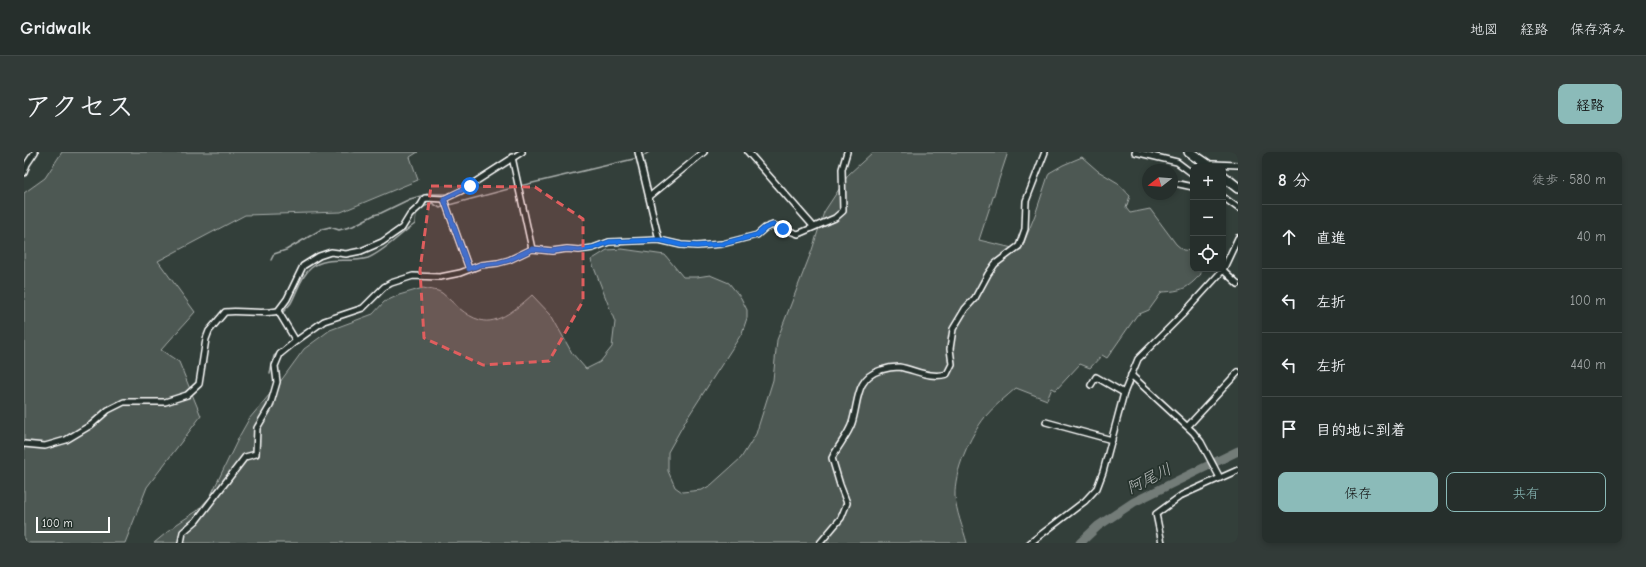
<!DOCTYPE html>
<html lang="ja">
<head>
<meta charset="utf-8">
<style>
	:root { --surface:#262f2c; --page:#323b38; --text:#f1f3f6; --muted:#a4a9a9; --line:#424a48; --accent:#8bbbb9 }
	body { margin:0; font-family:"Comic Neue","Klee One",sans-serif; background:var(--page); color:var(--text) }
	.controls { position:absolute; right:12px; top:12px; display:grid; overflow:hidden; border-radius:8px; box-shadow:0 2px 6px #0003 }
	.controls button { width:36px; height:36px; display:grid; place-items:center; padding:0; border:0; border-bottom:1px solid var(--line); background:var(--surface); color:var(--text); font:20px sans-serif }
	.compass { position:absolute; left:1118px; top:12px; width:36px; height:36px; border-radius:50%; background:var(--surface); box-shadow:0 2px 6px #0003; rotate:253deg }
	.scale { position:absolute; left:12px; bottom:10px; width:74px; box-sizing:border-box; padding-left:4px; border:2px solid #fff; border-top:0; font-size:11px; line-height:14px; white-space:nowrap; color:#fff; -webkit-text-stroke:3px #26332d; paint-order:stroke }
	.stop { position:absolute; width:12px; height:12px; margin:-9px; border:3px solid #1a73e8; border-radius:50%; background:#fff }
	.stop.end { background:#1a73e8; border-color:#fff; box-shadow:0 1px 4px #0008 }
	.list { margin:0; padding:0; list-style:none }
	h2 { display:flex; justify-content:space-between; align-items:center; height:52px; margin:0; padding:0 16px; font-size:17px }
	h2 small { font-size:13px; font-weight:400; color:var(--muted) }
	.list li { display:grid; grid-template-columns:26px 1fr auto; gap:12px; align-items:center; box-sizing:border-box; height:64px; padding:0 16px; border-top:1px solid var(--line) }
	.list b { display:block; font-size:15px; white-space:nowrap }
	.list em { font-size:13px; font-style:normal; color:var(--muted) }
	.actions { display:flex; gap:8px; padding:12px 16px }
	.actions a { flex:1; padding:9px 0; border:1px solid var(--accent); border-radius:8px; text-align:center; font-size:14px; color:var(--accent) }
	.actions .main { background:var(--accent); color:#111 }
	.icon { flex:none; width:22px; height:22px; fill:none; stroke:currentColor; stroke-width:2; stroke-linecap:round; stroke-linejoin:round }
	.map { position:relative; flex:none; width:1214px; height:391px; overflow:hidden; border-radius:8px }
	header { display:flex; align-items:center; gap:24px; box-sizing:border-box; height:56px; padding:0 20px; background:var(--surface); border-bottom:1px solid var(--line) }
	header strong { font-size:19px }
	nav { display:flex; gap:22px; margin-inline-start:auto; font-size:14px }
	.intro { display:flex; align-items:center; justify-content:space-between; box-sizing:border-box; height:96px; padding:0 24px }
	h1 { margin:0; font-size:28px }
	.button { padding:10px 18px; border-radius:8px; background:var(--accent); color:#111; font-size:14px; font-weight:700 }
	main { display:flex; gap:24px; padding:0 24px }
	aside { flex:1; background:var(--surface); border-radius:8px; box-shadow:0 2px 6px #0003 }
	.map>svg:first-child { display:block }
</style>
</head>
<body>
<header>
<strong>Gridwalk</strong>
<nav><a>地図</a><a>経路</a><a>保存済み</a></nav>
</header>
<div class="intro"><h1>アクセス</h1><a class="button">経路</a></div>
<main>
<div class="map">
<svg width="1214" height="391" viewBox="0 0 1214 391">
	<rect width="100%" height="100%" fill="#333f3a"/>
	<filter id="ink" filterUnits="userSpaceOnUse"><feTurbulence type="fractalNoise" baseFrequency=".025" numOctaves="2"/><feDisplacementMap in="SourceGraphic" scale="8" xChannelSelector="R" yChannelSelector="G"/><feConvolveMatrix kernelMatrix="1 2 1 2 8 2 1 2 1" color-interpolation-filters="sRGB"/></filter>
	<g filter="url(#ink)">
		<g fill="#4d5853" stroke="#a6aca9">
			<path d="M38,0H394L386,5L394,28L317,60L221,63L134,109L171,160L137,198L155,210L177,264L123,335L101,391H0V41L21,26Z"/>
			<path d="M849,0H984L955,88L997,98L1011,63L1025,21L1039,13L1058,5L1074,19L1094,31L1106,44L1102,56L1106,61L1126,57L1152,92L1159,98L1169,99V117H1176L1177,122C1163,137 1158,139 1138,140L1125,158L1113,163L1083,206L1078,203L1066,216L1056,212L1032,238L1028,236L1023,248L992,236C982,245 970,254 961,265C946,284 930,319 931,344C932,359 939,376 943,391H130L153,372L173,359L186,345L216,283L225,267L256,230L280,197L306,178L349,162L360,150L375,143L399,136L414,139L418,141C430,151 441,164 456,168C473,174 496,154 508,143L527,163L548,201L562,217L576,210L588,195L591,170L567,108L583,98L598,97L641,103L659,125H673L686,123L705,131L717,146L723,158V166L718,181L662,268L644,300V319L651,335L658,340L678,338L687,333L717,306L732,282L749,228L753,188L788,98L800,60L825,22Z"/>
		</g>
		<g fill="none" stroke-linecap="round" stroke-linejoin="round">
			<g stroke="#abb0ae" stroke-width="1.5">
				<path d="M496,34L618,5L625,0"/>
				<path d="M435,37L492,0"/>
				<path d="M425,53L492,35"/>
				<path d="M397,56L408,51L416,56L421,54"/>
				<path d="M247,108L250,102L262,98L298,77L306,75L315,78L329,74L350,63L357,61L386,47L404,42H426"/>
				<path d="M262,177L254,165C259,160 263,156 267,151C273,140 277,124 287,116C303,103 325,112 344,106C361,99 376,82 391,72L392,61"/>
				<path d="M246,222L250,204L269,187"/>
			</g>
			<path stroke="#737b78" stroke-width="9" d="M1056,391L1074,374L1110,350L1214,299"/>
			<g stroke="#fff" stroke-width="8">
				<g id="street">
					<path d="M614,0L635,88"/>
					<path d="M724,0L789,74"/>
					<path d="M1111,0L1153,10L1169,22"/>
					<path d="M488,5L508,97"/>
					<path d="M1185,13L1189,12L1214,13"/>
					<path d="M0,21L3,12L11,0"/>
					<path d="M1155,32L1169,35"/>
					<path d="M625,45L680,0"/>
					<path d="M1199,45L1214,56"/>
					<path d="M420,47L445,117"/>
					<path d="M1199,118L1214,132"/>
					<path d="M254,159L272,189"/>
					<path d="M1107,223L1169,280L1177,290L1196,326"/>
					<path d="M1067,233L1072,225L1100,241"/>
					<path d="M1022,270L1088,288"/>
					<path d="M1164,274L1214,220"/>
					<path d="M0,292L21,294L42,288L67,273L84,258L100,250H141L163,243L175,232L182,187L185,179L201,160C219,158 237,163 254,159L263,147L279,114L295,104L307,100L322,102L337,99L358,90L378,76L386,63L397,53L401,46L420,47L437,39L498,0"/>
					<path d="M157,391L159,380L172,369L221,305L232,302L233,276L246,254L253,230L251,214L256,202L272,189L300,169L339,156L360,135L367,131L389,124L416,125L436,121L457,113L474,111L485,108L508,97L528,99L543,97L555,98L569,96L585,90L635,88L657,93L673,94L698,92L733,83L741,76L749,73L774,82L811,66L819,59L818,17L823,0"/>
					<path d="M796,391L817,366L823,351L816,333L808,306C814,294 824,283 828,271C835,249 831,226 857,218C863,216 869,215 875,215C892,218 906,227 923,222L928,212L926,197L929,177L941,157L951,146L964,122L971,112L995,94L1001,77L1002,49L1021,0"/>
					<path d="M1006,391L1061,349L1073,336L1079,320L1100,241L1114,207L1158,163L1199,118L1214,86"/>
					<path d="M1138,391L1132,362L1158,343L1214,318"/>
				</g>
			</g>
			<g stroke="#fff" stroke-width="12">
				<g id="highway">
					<path d="M1165,0L1187,15"/>
					<path d="M1199,24L1214,36"/>
				</g>
			</g>
			<use href="#street" stroke="#26332d" stroke-width="5"/>
			<use href="#highway" stroke="#26332d" stroke-width="9"/>
		</g>
	</g>
	<g fill="none" stroke-linecap="round" stroke-linejoin="round" filter="url(#ink)">
		<path stroke="#1a73e8" stroke-width="5" d="M446,34L420,47L445,117L456,113L474,111L485,108L508,97L528,99L543,97L555,98L569,96L585,90L636,88L657,93L673,94L698,92L733,83L741,76L749,73L759,77"/>
	</g>
	<path fill="#e05e5e" fill-opacity="0.2" stroke="#e05e5e" stroke-width="3" stroke-dasharray="8 5" stroke-linejoin="round" d="M407,34L511,35L559,67V149L525,209L459,213L400,186L396,118Z"/>
	<g text-anchor="middle" dominant-baseline="central" stroke-width="3.5" stroke-linejoin="round" paint-order="stroke">
		<g font-size="16" font-style="italic" fill="#b9bdbc" stroke="#26332d">
			<text transform="translate(1125 327) rotate(-27)">阿尾川</text>
		</g>
	</g>
</svg>
<div class="controls">
<button>+</button>
<button>−</button>
<button><svg class="icon" aria-label="locate" viewBox="0 0 24 24"><circle cx="12" cy="12" r="6"/><path d="M12 2v4M12 18v4M2 12h4M18 12h4"/></svg></button>
</div>
<svg class="compass" viewBox="-18 -18 36 36"><path d="M0-13l5 13h-10z" fill="#e53935"/><path d="M0 13l5-13h-10z" fill="#a4a9a9"/></svg>
<div class="scale">100 m</div>
<div class="stop" style="left:446px;top:34px"></div>
<div class="stop end" style="left:759px;top:77px"></div>
</div>
<aside>
<h2>8 分<small>徒歩 · 580 m</small></h2>
<ul class="list">
<li><svg class="icon" aria-label="ahead" viewBox="0 0 24 24"><path d="M12 20V5M6 11l6-6 6 6"/></svg><div><b>直進</b></div><em>40 m</em></li>
<li><svg class="icon" aria-label="left" viewBox="0 0 24 24"><path d="M17 20v-9H6M10 6l-5 5 5 5"/></svg><div><b>左折</b></div><em>100 m</em></li>
<li><svg class="icon" aria-label="left" viewBox="0 0 24 24"><path d="M17 20v-9H6M10 6l-5 5 5 5"/></svg><div><b>左折</b></div><em>440 m</em></li>
<li><svg class="icon" aria-label="arrive" viewBox="0 0 24 24"><path d="M6 21V4h12l-3 4 3 4H6"/></svg><div><b>目的地に到着</b></div></li>
</ul>
<div class="actions"><a class="main">保存</a><a>共有</a></div>
</aside>
</main>
</body>
</html>
